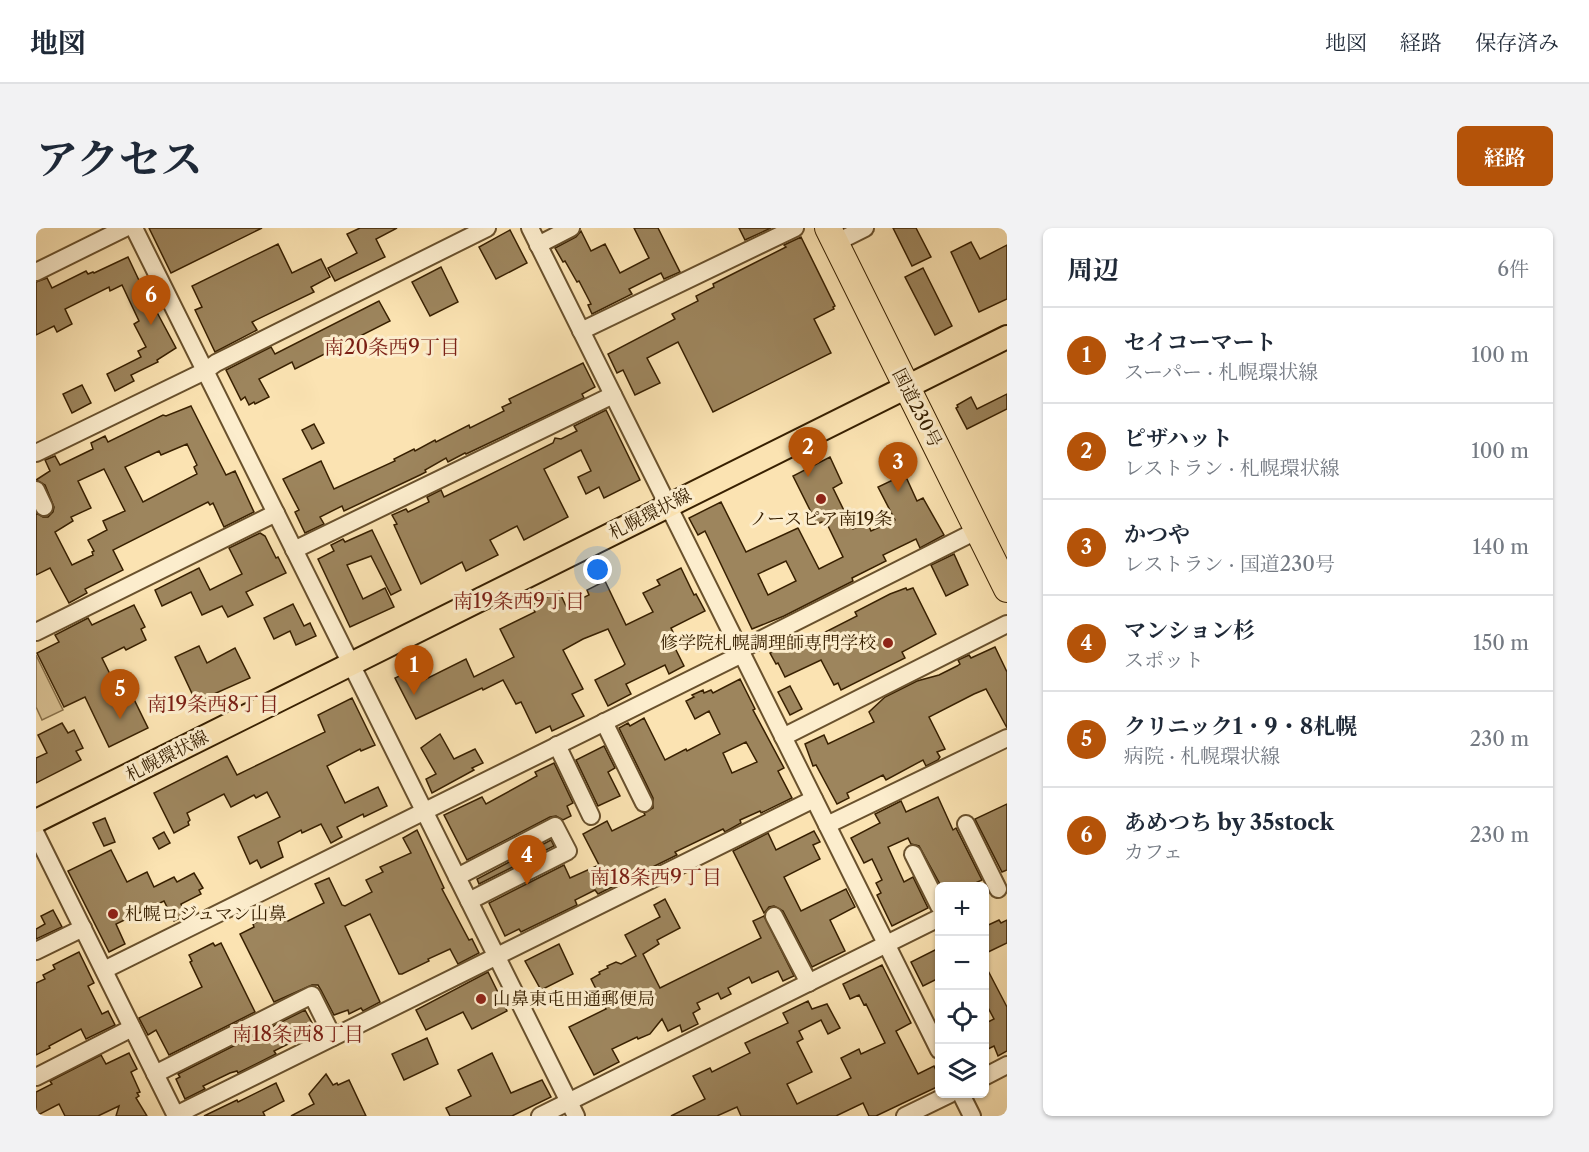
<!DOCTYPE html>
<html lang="ja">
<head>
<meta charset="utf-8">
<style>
	:root { --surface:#fff; --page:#f2f2f3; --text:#1f2937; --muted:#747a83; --line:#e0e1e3; --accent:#b45309 }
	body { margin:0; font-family:"Libre Caslon Text","Noto Serif JP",serif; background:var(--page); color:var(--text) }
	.controls { position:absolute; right:18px; bottom:18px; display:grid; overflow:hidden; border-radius:9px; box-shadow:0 2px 4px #0004 }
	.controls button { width:54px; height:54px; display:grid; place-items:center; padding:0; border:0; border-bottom:2px solid var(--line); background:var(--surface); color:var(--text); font:30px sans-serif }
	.you { position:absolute; left:562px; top:342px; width:21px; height:21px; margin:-15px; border:4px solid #fff; border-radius:50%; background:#1a73e8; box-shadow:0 0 0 9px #1a73e833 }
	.badge { display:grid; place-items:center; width:39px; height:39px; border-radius:50%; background:var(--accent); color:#fff; font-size:20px; font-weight:700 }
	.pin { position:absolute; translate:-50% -50px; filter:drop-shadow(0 2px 3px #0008) }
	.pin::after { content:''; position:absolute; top:32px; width:21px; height:18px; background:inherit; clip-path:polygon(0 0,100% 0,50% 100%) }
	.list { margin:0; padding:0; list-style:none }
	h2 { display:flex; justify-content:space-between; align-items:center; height:78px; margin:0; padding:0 24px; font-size:26px }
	h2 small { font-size:20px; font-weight:400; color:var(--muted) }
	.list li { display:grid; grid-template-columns:39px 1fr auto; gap:18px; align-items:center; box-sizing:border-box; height:96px; padding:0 24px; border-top:2px solid var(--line) }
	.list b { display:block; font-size:22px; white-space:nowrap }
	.list p { margin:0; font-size:20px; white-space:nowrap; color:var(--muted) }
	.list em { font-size:20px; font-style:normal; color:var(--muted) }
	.icon { flex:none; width:33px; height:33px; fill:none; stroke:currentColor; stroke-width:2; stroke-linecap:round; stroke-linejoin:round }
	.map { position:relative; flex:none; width:971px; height:888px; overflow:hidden; border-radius:9px }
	header { display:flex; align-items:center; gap:36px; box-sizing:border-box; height:84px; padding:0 30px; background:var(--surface); border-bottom:2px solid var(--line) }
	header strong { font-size:28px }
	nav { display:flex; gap:33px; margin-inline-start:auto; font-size:21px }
	.intro { display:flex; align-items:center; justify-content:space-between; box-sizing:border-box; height:144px; padding:0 36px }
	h1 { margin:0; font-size:42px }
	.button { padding:15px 27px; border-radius:9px; background:var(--accent); color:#fff; font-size:21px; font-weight:700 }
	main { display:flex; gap:36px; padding:0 36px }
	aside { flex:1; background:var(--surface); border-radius:9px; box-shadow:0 2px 4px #0004 }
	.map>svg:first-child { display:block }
</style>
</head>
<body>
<header>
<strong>地図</strong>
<nav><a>地図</a><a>経路</a><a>保存済み</a></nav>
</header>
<div class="intro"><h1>アクセス</h1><a class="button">経路</a></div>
<main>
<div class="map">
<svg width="971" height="888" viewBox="0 0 971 888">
	<rect width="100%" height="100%" fill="#fbe3b2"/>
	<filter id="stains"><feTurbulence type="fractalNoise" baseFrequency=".00333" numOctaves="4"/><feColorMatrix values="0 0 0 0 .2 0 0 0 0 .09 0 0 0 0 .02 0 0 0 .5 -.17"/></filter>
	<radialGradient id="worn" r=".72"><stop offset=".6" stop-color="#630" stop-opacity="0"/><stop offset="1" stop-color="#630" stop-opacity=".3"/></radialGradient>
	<path fill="#dac294" stroke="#89714a" stroke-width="1.5" d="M0,427L27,482L6,492L0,479Z"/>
	<g fill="#9d855d" stroke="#382001" stroke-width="1.5" fill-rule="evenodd">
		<path d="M113,0H226L135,45Z"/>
		<path d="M324,0H361L340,11L349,29L299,53L292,40L321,25L311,6Z"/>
		<path d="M598,0H622L644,44L628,51L625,45L593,61L596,66L556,86L552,77L555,76L543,53L541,54L529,33L527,34L519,20L540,9L545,3L555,23L569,16L584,45L613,30Z"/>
		<path d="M703,0H735L709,12Z"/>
		<path d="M857,0H880L895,29L876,38Z"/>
		<path d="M474,2L491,35L460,51L443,19Z"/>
		<path d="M765,9L799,78L797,79L798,81L778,91L795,125L677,184L642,114L611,130L624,155L599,167L587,142L581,145L572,126L639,91L636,86L662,73L660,68L678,59L677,56L750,19L748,17Z"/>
		<path d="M935,14L944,31L971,17V71L943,84L915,24Z"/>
		<path d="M242,16L256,45L285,31L294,49L275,59L278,64L216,94L221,102L179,124L159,82L166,79L156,58Z"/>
		<path d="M92,29L108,63L112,61L116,75L140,120L121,132L122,134L95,147L98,153L79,163L71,146L105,129L102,123L110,119L98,96L103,93L86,57L74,63L73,59L29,81L36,96L21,104L18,98L0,107V54L11,50L16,60L50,43L52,46L57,44L58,45Z"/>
		<path d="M405,39L422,74L394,88L376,54Z"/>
		<path d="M887,40L916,98L899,107L869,49Z"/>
		<path d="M343,73L354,93L259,141L256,134L223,151L233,169L219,176L218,174L213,177L209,169L205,172L190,142L235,119L239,126Z"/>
		<path d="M547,135L559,159L546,166L548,170L430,226L429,225L412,234L410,230L389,242L390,244L384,247L308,283L306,278L284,289L288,296L269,305L259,284L263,282L247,251L285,233L298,261L359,233L358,231L378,221L379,223L399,212L400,214L433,197L434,200L468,183L466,179L475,175L473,171Z"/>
		<path d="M46,157L55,175L36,185L27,166Z"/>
		<path d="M971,166V181L931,201L920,180L922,179L921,177L935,169L941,181Z"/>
		<path d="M155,178L190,247L199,243L218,284L188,299L177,275L174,277L172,274L77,322L87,342L49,361L51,365L33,375L14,340L0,347V285L7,289H12L17,284L18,279L9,257L0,252L14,243L9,232L19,228L24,237L57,221L55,215L69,208L72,214L127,187L130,188ZM151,216L161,237L158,239L161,246L107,274L89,239L123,223L125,227ZM68,241L89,283L67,293L71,302L52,312L58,323L56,324L57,327L36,337L19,304L37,293L35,289L55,280L42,253Z"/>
		<path d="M570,182L604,252L568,270L563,259L550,266L542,249L555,243L545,222L541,224L508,241L532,289L488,312L481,298L454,312L462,327L430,343L426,334L385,356L358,297L361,296L356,287L370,281L372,284L393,274L391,269L405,262L408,269L445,251L517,215L519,210L525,211L541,203L538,198Z"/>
		<path d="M278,196L288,215L276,221L266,202Z"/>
		<path d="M794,229L806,255L797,260L817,301L831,294L835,303L859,292L842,259L863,249L864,252L870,249L881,273L887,270L908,307L884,320L880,311L847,327L850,333L816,350L817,353L748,388L716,401L669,303L662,307L653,290L685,274L710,324L762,300L783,341L807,329L792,298L789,299L786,294L781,296L757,248ZM750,333L760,353L732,367L722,346Z"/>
		<path d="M336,302L365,362L355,367L335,328L311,337L327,371L349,360L358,379L314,399L282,331L298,323L295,317L307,311L309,314Z"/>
		<path d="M224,305L229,308L240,330L242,329L250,345L210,364L217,377L192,389L186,378L166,387L155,364L126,378L119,362L163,340L174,362L206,346L193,320Z"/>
		<path d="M918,326L932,357L910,368L895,337Z"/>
		<path d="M645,340L658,367L660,366L669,383L635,400L640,410L635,412L648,438L633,446L629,437L590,456L595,466L572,478L559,452L587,438L589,436L572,401L547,411L527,422L547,461L536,466L548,488L516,503L514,498L500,505L485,474L480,476L467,452L447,462L446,460L380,491L359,450L378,441L384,454L430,431L438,449L478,429L464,401L499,384L495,377L523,363L530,378L553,367L551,362L569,353L590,397L617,384L607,365L624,357L621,352Z"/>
		<path d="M870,360L871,362L877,360L900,406L866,424L869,430L805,462L802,455L798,457L785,432L749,449L742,435L740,436L734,425L758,414L760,418L766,416L821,388L819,384L854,366Z"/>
		<path d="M257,376L268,398L274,395L280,408L260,417L254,403L238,411L228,390Z"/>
		<path d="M98,377L109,399L105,401L110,412L90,422L88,419L66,430L80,458L89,453L112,500L73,519L49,469L28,479L1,425L23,414L19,407L52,390L56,397Z"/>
		<path d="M163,418L171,435L199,420L214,450L160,474L139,429Z"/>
		<path d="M959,419L971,444V500L950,461L938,466L893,489L909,521L901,524L904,529L902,532L890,538L887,532L850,552L847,547L811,565L813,570L801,576L780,537L777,538L769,516L788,507L792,516L838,494L833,484L849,469L881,453L903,447L921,438L924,436L922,432L933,427L935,430Z"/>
		<path d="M704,451L719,481L717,482L748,540L742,543L756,570L725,585L724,583L704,592L705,595L689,604L687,601L639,624L641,627L562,666L559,662L539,672L541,677L485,704L483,701L469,708L453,675L528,637L534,650L563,637L547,606L571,593L576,603L609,587L608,585L617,580V570L583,500L592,495L594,498L608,490L629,532L650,521L651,523L684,506L673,483L659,491L650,473L658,469L656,467L667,462L668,465L675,462L677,465ZM710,514L721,534L696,545L687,525Z"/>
		<path d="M754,458L766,481L754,487L742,464Z"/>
		<path d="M316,470L339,517L325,523L324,521L291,538L309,575L342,559L351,578L328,589L327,586L301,599L306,609L295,615L285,596L266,605L265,602L242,614L247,629L225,640L221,632L214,636L202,609L244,589L231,564L220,570L218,567L195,579L188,566L151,585L154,592L152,594L153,597L138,605L118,565L191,528L201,547L289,504L282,487Z"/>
		<path d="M26,495L32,505L38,502L47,520L40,523L45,532L0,555V530L11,525L2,507Z"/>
		<path d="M404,506L418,531L439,521L447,535L436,540L438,542L396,565L390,551L400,546L385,520Z"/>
		<path d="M568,518L579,540L572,544L584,568L562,578L540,532Z"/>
		<path d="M518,535L537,575L531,578L535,588L527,592L520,588L514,589L431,632L408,587L446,569L450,576L501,548L499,544Z"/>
		<path d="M902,569L917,602L920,600L946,652L933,658H905L883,618L875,616L872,610L852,619L868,654L877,649L892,680L856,698L841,667L845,665L840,655L846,652L836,631L828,635L815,610L844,595L839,586L865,573L870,584Z"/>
		<path d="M971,576V642L966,644L939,591Z"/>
		<path d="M69,590L79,614L68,618L57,595Z"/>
		<path d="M381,602L408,660L406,661L433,712L436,711L443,725L422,736L414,721L392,731L393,733L366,746H363L334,686L309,698L344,774L327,783L325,780L313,786L312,782L298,787L285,762L282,757H276L238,774L204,706L218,699L217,696L234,688L230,681L243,675L252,693L288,675L279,656L293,650L306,677L309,678L336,664L330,652L347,644L344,639L375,625L367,610Z"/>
		<path d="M778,603L784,614L777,617L784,631L748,649L765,683L810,661L819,679L794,692L809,723L776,739L747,683L738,678L733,679L728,685L697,623L732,605L740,622Z"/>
		<path d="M128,604L134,615L123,621L117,610Z"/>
		<path d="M515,612L518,618L443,656L441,651Z"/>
		<path d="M75,622L91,654L111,644L118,659L138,649L141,654L158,645L167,660L163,662L165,666L145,676L150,687L138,693L128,673L80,696L89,716L73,724L32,643Z"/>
		<path d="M629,671L644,700L621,712L623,716L607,726L624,760L725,710L717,693L728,688L758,748L747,753L742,743L716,755L713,749L692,760L695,766L685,771L682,765L661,775L664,781L657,785L662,796L646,804L644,797L632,803L626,791L614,806L602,811L601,809L576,821L583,834L558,847L533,799L570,781L555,751L564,746L563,744L572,740L571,738L580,734L585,736L600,728L589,707L624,689L618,677Z"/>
		<path d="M17,682L26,699L0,711V701L9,696L5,688Z"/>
		<path d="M963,692L965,695L971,692V715L948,726V699Z"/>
		<path d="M177,715L179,718L185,715L219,784L133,827L120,802L112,807L103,790L166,759L154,734L156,733L153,727Z"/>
		<path d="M523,716L537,746L505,762L489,733Z"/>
		<path d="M903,720V750L887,758L875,734Z"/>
		<path d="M43,724L58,755L52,758L66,786L72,783L79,797L50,811L45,801L13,818L14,820L0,827V755L9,751L7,747L19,741L17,737Z"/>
		<path d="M948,735L971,779V823L962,828L958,818L948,823V796L958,791L948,772Z"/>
		<path d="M846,737L875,795L860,803L882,846L898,838L903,849V858L840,888H833L827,875L800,888H705L701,879L681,888H635L669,871L657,848L674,840L676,844L714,825L709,815L752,795L747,785L772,773L776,781L791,776L804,800L792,806L785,792L763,803L767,811L761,814L776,844L751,856L761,876L815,850L805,830L823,821L825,826L849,815L830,776L828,777L823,767L814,771L807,756Z"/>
		<path d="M452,744L471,783L436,801L427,784L390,802L380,782Z"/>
		<path d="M269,782L281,804L267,811L266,809L238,823L240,826L202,845L201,843L194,845L167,858L169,861L149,871L140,851L144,849L142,846Z"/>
		<path d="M391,810L402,836L368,852L356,826Z"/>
		<path d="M93,825L101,841L95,844L104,864L101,865L103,868L100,870L111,888H80L83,878L62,888H29L23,876L0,888V864L16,856L14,853L65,827L70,836Z"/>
		<path d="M456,825L475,865L506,852L515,869L476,888H414L410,880L435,868L422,842Z"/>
		<path d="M290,846L297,857L301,855L302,857L313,852L330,888H255L278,876L273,866Z"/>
		<path d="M240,855L248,873L227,884L229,888H168L201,872L202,874Z"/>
	</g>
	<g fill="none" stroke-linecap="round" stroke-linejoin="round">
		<g stroke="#69512d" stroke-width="20">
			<g id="minor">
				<path d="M98,0L540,888"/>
				<path d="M494,0L903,822"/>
				<path d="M799,15L829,0"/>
				<path d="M502,17L535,0"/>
				<path d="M0,44L89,0"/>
				<path d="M545,103L759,0"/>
				<path d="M0,225L169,143L180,135L451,0"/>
				<path d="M0,262L8,279"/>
				<path d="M258,322L577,167"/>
				<path d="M0,404L240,285"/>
				<path d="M704,422L942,302"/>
				<path d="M568,494L608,575"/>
				<path d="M747,509L971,396"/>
				<path d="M521,517L555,588"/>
				<path d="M930,596L962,661"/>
				<path d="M791,597L971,510"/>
				<path d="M0,606L140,888"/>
				<path d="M877,626L903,678"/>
				<path d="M421,649L519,598L532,623L433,673"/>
				<path d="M738,688L773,755"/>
				<path d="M0,723L47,700"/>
				<path d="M68,742L706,426"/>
				<path d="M119,846L276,767L297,809"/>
				<path d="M0,849L96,800"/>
				<path d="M948,849L971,837"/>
				<path d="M925,866L936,888"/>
				<path d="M140,887L778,571"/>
				<path d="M504,888L903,690"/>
				<path d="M869,888L914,866"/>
			</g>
		</g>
		<g stroke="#382001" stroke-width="26">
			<path id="major" d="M0,593L971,109"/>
		</g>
		<g stroke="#382001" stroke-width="28">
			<path id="highway" d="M792,0L971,361"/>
		</g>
		<use href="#minor" stroke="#fcedcd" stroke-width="16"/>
		<use href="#major" stroke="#fbe3b2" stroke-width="22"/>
		<use href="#highway" stroke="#fbe3b2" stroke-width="26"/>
	</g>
	<g fill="#8f2418" stroke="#fcedcd" stroke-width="2">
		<circle cx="785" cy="271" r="6"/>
		<circle cx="852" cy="415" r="6"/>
		<circle cx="77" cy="686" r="6"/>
		<circle cx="445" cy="771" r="6"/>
	</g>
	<g text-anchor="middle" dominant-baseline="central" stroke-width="6" stroke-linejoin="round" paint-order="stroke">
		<g font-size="18" fill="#382001" stroke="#fcedcd">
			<text transform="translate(881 180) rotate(63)">国道230号</text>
			<text transform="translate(614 286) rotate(-27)">札幌環状線</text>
			<text transform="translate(131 528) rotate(-27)">札幌環状線</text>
		</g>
		<g font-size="18" fill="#382001" stroke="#fcedcd" text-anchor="start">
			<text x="785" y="291" text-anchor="middle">ノースピア南19条</text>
			<text x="840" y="415" text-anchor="end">修学院札幌調理師専門学校</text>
			<text x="89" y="686">札幌ロジュマン山鼻</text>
			<text x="457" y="771">山鼻東屯田通郵便局</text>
		</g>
		<g font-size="20" fill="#7a1f14" stroke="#fcedcd">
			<text x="356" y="119">南20条西9丁目</text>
			<text x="483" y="373">南19条西9丁目</text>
			<text x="177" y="476">南19条西8丁目</text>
			<text x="620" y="649">南18条西9丁目</text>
			<text x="262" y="806">南18条西8丁目</text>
		</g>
	</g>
	<rect width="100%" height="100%" filter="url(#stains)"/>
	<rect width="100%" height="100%" fill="url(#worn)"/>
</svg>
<div class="controls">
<button>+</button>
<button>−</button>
<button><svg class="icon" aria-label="locate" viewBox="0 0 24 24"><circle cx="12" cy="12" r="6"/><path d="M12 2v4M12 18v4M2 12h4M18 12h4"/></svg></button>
<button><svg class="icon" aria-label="layers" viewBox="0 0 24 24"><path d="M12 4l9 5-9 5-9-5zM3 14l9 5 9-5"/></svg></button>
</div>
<div class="you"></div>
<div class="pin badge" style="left:378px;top:467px">1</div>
<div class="pin badge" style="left:772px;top:249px">2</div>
<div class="pin badge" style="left:862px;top:264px">3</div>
<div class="pin badge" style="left:491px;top:657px">4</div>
<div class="pin badge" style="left:84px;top:491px">5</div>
<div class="pin badge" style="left:115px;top:97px">6</div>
</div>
<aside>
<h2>周辺<small>6件</small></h2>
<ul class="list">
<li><span class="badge">1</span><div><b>セイコーマート</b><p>スーパー · 札幌環状線</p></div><em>100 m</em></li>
<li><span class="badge">2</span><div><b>ピザハット</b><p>レストラン · 札幌環状線</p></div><em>100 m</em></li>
<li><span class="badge">3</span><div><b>かつや</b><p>レストラン · 国道230号</p></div><em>140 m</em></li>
<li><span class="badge">4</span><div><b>マンション杉</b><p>スポット</p></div><em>150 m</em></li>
<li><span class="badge">5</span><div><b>クリニック1・9・8札幌</b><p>病院 · 札幌環状線</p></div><em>230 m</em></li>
<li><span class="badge">6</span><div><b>あめつち by 35stock</b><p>カフェ</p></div><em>230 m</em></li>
</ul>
</aside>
</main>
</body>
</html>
